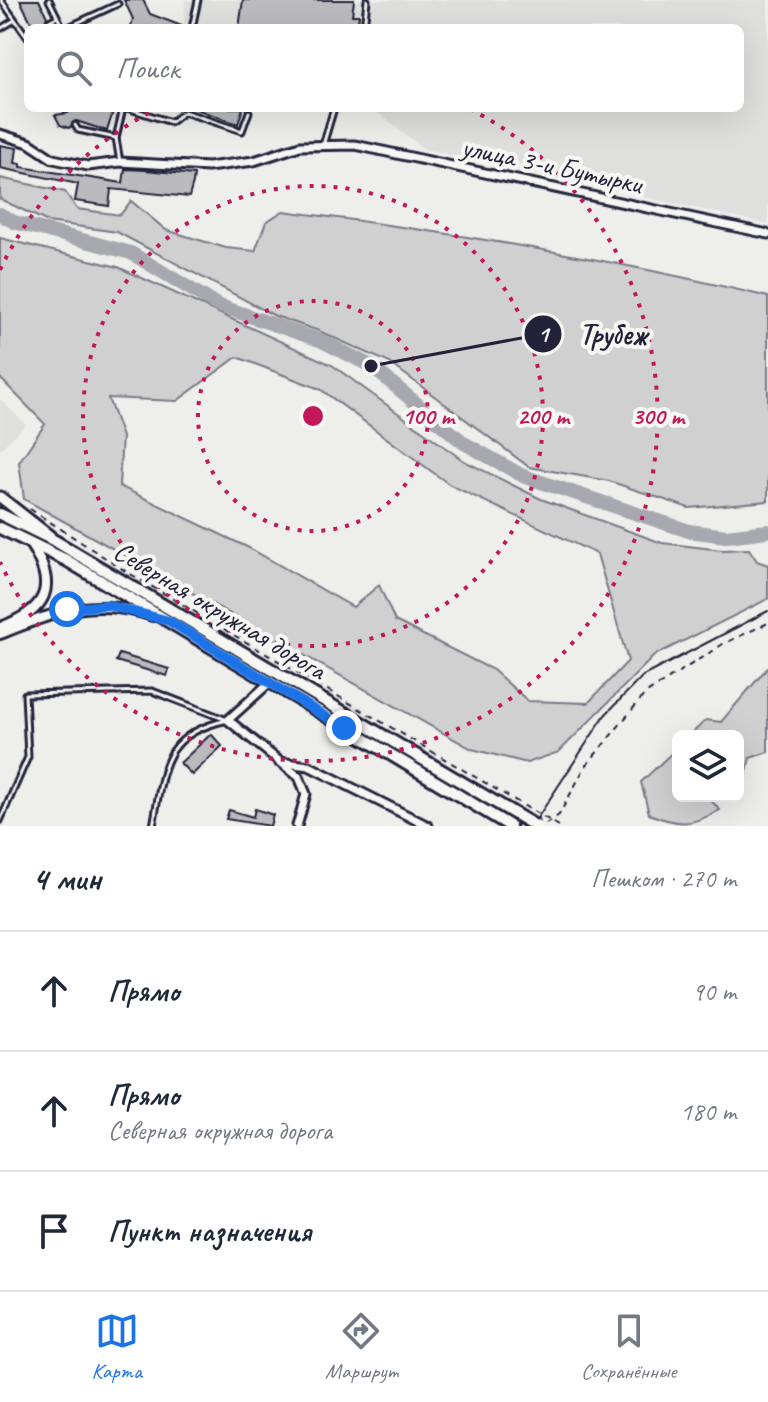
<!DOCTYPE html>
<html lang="ru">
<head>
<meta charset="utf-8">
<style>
	:root { --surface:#fff; --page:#f6f6f7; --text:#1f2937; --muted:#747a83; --line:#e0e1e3; --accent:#1a73e8 }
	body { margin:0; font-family:Caveat,sans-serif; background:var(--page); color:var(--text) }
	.controls { position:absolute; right:24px; bottom:24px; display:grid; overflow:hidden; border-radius:12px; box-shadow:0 8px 32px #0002 }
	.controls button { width:72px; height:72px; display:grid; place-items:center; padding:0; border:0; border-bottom:2px solid var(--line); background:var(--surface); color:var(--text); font:40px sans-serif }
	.stop { position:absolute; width:24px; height:24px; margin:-18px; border:6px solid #1a73e8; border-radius:50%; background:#fff }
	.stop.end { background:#1a73e8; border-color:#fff; box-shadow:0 2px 8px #0008 }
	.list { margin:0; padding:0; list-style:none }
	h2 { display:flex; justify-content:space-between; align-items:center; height:104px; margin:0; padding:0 32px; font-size:34px }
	h2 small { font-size:26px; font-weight:400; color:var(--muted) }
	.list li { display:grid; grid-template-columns:52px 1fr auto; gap:24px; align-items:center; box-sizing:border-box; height:120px; padding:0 32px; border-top:2px solid var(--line) }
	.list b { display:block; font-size:30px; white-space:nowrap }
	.list p { margin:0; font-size:26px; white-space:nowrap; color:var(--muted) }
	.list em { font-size:26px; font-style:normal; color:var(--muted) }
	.icon { flex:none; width:44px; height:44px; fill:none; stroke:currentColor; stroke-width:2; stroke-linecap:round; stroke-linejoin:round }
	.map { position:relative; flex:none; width:768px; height:826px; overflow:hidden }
	.search { position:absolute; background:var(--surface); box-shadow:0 8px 32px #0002; left:24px; right:24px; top:24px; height:88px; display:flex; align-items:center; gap:20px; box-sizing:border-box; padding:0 28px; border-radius:12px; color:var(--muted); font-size:30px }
	.sheet { height:464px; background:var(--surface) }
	nav { display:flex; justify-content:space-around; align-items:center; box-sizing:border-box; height:112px; border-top:2px solid var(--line); background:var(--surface); font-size:22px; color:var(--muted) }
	nav a { display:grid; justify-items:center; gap:4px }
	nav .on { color:var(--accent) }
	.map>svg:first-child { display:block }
</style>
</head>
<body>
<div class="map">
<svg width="768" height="826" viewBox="0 0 768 826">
	<rect width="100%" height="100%" fill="#eeeeeb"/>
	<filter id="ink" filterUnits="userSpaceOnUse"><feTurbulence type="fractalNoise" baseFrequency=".0125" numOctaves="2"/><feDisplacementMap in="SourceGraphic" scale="16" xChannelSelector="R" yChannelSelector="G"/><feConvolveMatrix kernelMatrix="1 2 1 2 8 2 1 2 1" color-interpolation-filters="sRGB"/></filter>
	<g filter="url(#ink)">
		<g fill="#dfdfde">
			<path d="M185,0H768V224L424,149L372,108H740V28H184Z"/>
			<path d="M0,399L26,425L0,449Z"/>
		</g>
		<g fill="#d0d0d1" stroke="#797986" stroke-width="2" fill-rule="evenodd">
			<path d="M0,178L65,192L77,209L120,215L131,201L166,230L226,248L255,251L266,222L283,211C446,231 608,258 768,297V501L689,508L609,481L529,467L390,363L319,331L275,316L117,232L48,222L0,199Z"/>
			<path d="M0,238L118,267L332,365L464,461L541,499L662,543L722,550L749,549L757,561L768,565V599L655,655L559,752L527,763L472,749L24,499L19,462L45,424L0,378ZM237,357L320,389L450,485L597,554L628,661L588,703L528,701L493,670L395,621L379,585L353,607L249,548L119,486L122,437L108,398L177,401Z"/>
			<path d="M768,667V752L750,758L742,793L738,792V736H689L706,720L721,722Z"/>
			<path d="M678,747V796H707L720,810C692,826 679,826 649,814L641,782Z"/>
		</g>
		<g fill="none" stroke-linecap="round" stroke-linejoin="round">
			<path stroke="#a7a7af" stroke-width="14" d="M0,214L14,222L131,253L217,305L322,341L371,366L464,443L523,476L689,531L726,536L768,531"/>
		</g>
		<g fill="#bbbbbf" stroke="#22223b" stroke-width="2">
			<path d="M20,0H39L47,17L45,22L53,28H34Z"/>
			<path d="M124,0H143L150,14L187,28H130L133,19Z"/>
			<path d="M243,0H354L352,15H359L357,28H239Z"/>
			<path d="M70,108H101L113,112L107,131L76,121L69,128L60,125L55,115L68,113Z"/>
			<path d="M193,108H243L238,124Z"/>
			<path d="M0,145L17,148L15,163L21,164V167L123,183L125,169L145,170L194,175L193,183L189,197L111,189L109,206L75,201L78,184L0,168Z"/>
			<path d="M119,654L169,669L167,676L116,661Z"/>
			<path d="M211,734L222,746L192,775L180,763Z"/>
			<path d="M255,809L273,815L270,826L226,819L229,810L253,817Z"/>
		</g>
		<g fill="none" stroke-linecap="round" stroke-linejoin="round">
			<g stroke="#22223b" stroke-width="9">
				<g id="service">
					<path d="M1,0L28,38"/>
					<path d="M49,0L63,28"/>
					<path d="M49,21L57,17"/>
					<path d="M66,28L118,4"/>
					<path d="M192,28L198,0"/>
					<path d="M364,28L367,0"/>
					<path d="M0,29L13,21"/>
					<path d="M65,108L66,109"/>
					<path d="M127,108L171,122L184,112L242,131L249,112"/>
					<path d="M75,125L78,130L116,138"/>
					<path d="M324,142L334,108"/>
					<path d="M120,162L116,138L123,108"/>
					<path d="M0,821L28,757L25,694L152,691L227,720"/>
					<path d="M153,826C164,767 162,734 228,720"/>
				</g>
			</g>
			<g stroke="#22223b" stroke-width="13">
				<g id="minor">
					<path d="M0,134L29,143L53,159L88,166L120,162L208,167L254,161L300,146L355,145L768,234"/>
					<path d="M269,683L228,720L299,777L306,794L297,826"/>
					<path d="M279,762L309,766L428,826"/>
				</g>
			</g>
			<g stroke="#22223b" stroke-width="14">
				<path id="tertiary" d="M0,634C56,612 93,596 153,616"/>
			</g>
			<g stroke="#22223b" stroke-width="15">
				<g id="secondary">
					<path d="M0,497L50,536"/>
					<path d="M0,628C47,610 59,587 30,543"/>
				</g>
			</g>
			<g stroke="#22223b" stroke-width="16">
				<g id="primary">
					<path d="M0,514L55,541L532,824"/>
					<path d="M0,528L66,560L510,826"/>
				</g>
			</g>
			<g stroke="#22223b" stroke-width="2" stroke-dasharray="6 6" stroke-linecap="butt">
				<path d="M30,509L127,572L533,811"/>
				<path d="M554,823L559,826"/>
				<path d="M546,824L559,815L585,767L645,694L723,644L768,623"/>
			</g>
			<use href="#service" stroke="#f6f6f2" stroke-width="3"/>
			<use href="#minor" stroke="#f6f6f2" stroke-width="7"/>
			<use href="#tertiary" stroke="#f6f6f2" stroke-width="8"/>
			<use href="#secondary" stroke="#f6f6f2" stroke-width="9"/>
			<use href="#primary" stroke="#f6f6f2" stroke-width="10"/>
			<path stroke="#22223b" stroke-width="2" d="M532,826L605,715L643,676L768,611"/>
			<g stroke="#22223b" stroke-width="16" stroke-linecap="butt">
				<path id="primary-bridge" d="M532,824L536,826"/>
			</g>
			<path stroke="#22223b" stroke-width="2" stroke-dasharray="6 6" stroke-linecap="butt" d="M533,811L554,823"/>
			<use href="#primary-bridge" stroke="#f6f6f2" stroke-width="10"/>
		</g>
	</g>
	<g fill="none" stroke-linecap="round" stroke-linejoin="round" filter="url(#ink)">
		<path stroke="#1a73e8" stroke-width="10" d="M67,609L107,605L169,621L344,728"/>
	</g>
	<g fill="none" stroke="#c2185b" stroke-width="4" stroke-dasharray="4 8">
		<circle cx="313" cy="416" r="115"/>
		<circle cx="313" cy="416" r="230"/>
		<path d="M0 270A345 345 0 0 1 156 109M470 109A345 345 0 1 1 0 562"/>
	</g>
	<g text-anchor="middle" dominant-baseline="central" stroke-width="8" stroke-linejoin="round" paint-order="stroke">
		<g font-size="28" fill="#22223b" stroke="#f6f6f2">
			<text transform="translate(552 165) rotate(12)">улица 3-и Бутырки</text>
			<text transform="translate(220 610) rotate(31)">Северная окружная дорога</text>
		</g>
	</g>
	<circle cx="313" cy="416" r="12" fill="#c2185b" stroke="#f6f6f2" stroke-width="4"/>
	<g font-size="24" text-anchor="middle" font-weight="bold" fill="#c2185b" stroke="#f6f6f2" stroke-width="8" stroke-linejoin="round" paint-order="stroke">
		<text x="428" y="424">100 m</text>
		<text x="543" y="424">200 m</text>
		<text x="658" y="424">300 m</text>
	</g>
	<path fill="none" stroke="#22223b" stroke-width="3" d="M371 366L543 334"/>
	<g fill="#22223b" stroke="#f6f6f2" stroke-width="3">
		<circle cx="371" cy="366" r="8"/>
		<circle cx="543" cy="334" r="20"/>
	</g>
	<g font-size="24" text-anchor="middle" font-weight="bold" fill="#fff">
		<text x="543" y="342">1</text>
	</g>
	<g font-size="30" text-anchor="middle" font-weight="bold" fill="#22223b" stroke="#f6f6f2" stroke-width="8" stroke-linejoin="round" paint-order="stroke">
		<text x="613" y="344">Трубеж</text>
	</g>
</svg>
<div class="controls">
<button><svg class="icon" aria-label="layers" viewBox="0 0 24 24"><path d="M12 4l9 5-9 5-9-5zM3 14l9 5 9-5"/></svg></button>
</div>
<div class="stop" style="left:67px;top:609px"></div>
<div class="stop end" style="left:344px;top:728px"></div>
<div class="search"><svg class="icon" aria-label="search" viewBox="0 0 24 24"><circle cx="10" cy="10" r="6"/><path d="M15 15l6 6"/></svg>Поиск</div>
</div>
<section class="sheet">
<h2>4 мин<small>Пешком · 270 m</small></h2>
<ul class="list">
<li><svg class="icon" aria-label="ahead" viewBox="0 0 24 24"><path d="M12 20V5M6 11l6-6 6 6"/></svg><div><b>Прямо</b></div><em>90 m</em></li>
<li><svg class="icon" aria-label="ahead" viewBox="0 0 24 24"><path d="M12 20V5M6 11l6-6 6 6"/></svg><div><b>Прямо</b><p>Северная окружная дорога</p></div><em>180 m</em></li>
<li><svg class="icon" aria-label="arrive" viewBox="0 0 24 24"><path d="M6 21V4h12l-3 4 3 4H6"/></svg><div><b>Пункт назначения</b></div></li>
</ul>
</section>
<nav>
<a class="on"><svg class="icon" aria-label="map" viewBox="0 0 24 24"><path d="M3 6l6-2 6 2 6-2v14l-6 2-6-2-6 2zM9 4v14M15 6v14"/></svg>Карта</a>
<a><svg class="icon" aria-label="directions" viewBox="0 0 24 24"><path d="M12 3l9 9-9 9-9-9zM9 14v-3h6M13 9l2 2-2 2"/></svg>Маршрут</a>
<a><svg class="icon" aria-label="saved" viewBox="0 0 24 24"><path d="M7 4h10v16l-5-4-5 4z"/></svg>Сохранённые</a>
</nav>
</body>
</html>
